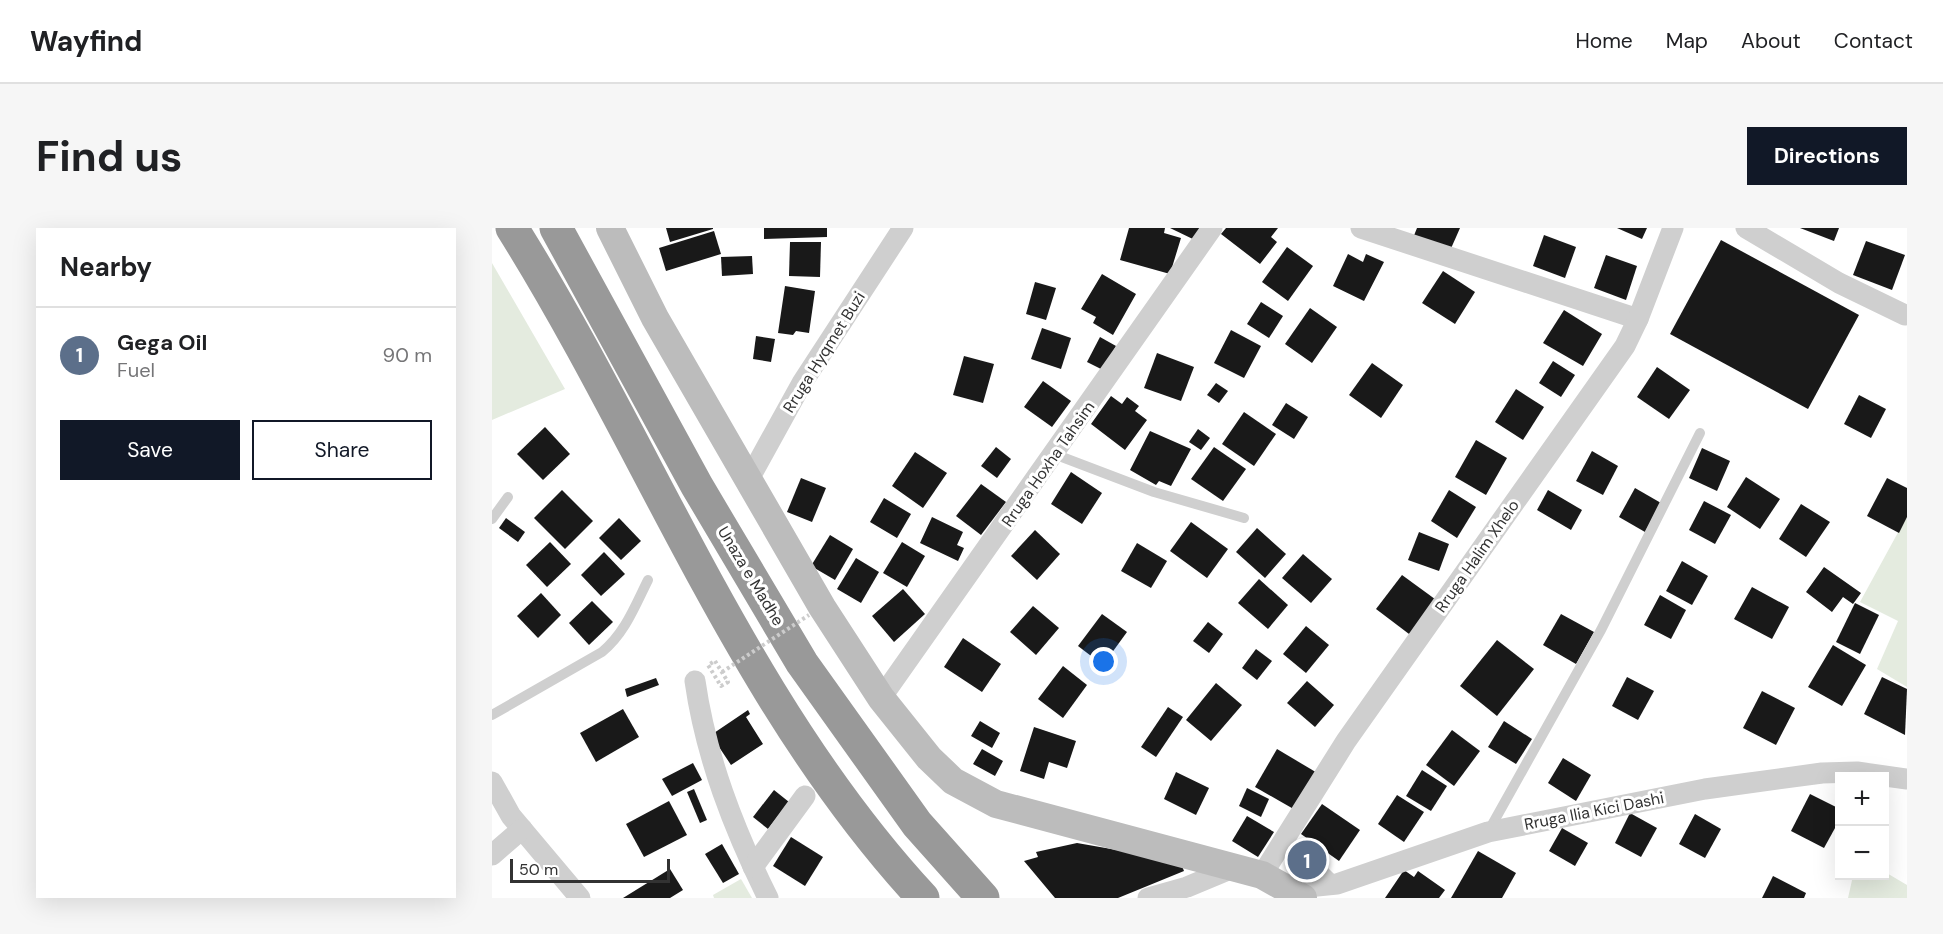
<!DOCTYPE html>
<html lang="en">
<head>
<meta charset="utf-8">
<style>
	:root { --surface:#fff; --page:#f6f6f6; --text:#202124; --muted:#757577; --line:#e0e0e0; --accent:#111827 }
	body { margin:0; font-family:"DM Sans",sans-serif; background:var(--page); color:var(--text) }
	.controls { position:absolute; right:18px; bottom:18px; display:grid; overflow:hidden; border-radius:0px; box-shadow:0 6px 24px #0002 }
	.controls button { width:54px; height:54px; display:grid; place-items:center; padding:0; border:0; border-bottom:2px solid var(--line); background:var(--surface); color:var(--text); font:30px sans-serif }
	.scale { position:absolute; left:18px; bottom:15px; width:160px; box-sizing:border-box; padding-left:6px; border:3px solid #323232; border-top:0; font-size:16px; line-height:21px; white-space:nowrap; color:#323232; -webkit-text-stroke:4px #fff; paint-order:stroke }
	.you { position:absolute; left:612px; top:434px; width:21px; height:21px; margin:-15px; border:4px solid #fff; border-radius:50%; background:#1a73e8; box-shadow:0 0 0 9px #1a73e833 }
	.badge { display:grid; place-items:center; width:39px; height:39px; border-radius:50%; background:var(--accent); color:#fff; font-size:20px; font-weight:700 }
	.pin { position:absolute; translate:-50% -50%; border:3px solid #fff; box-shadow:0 2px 6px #0006 }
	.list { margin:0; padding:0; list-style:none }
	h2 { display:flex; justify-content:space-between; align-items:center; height:78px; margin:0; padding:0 24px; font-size:26px }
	h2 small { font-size:20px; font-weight:400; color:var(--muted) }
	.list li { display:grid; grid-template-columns:39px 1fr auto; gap:18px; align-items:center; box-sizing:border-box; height:96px; padding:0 24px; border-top:2px solid var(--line) }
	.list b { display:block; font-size:22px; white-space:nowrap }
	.list p { margin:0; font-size:20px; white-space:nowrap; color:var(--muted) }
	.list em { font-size:20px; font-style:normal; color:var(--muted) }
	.actions { display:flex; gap:12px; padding:18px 24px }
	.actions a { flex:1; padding:14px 0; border:2px solid var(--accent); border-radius:0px; text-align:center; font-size:21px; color:var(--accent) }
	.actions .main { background:var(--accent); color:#fff }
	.map { position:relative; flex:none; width:1415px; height:670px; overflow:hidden; border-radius:0px }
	header { display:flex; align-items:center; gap:36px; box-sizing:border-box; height:84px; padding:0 30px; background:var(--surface); border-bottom:2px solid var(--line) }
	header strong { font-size:28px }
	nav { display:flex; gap:33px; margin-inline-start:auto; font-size:21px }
	.intro { display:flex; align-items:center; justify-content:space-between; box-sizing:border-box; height:144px; padding:0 36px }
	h1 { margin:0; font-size:42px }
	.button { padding:15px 27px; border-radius:0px; background:var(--accent); color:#fff; font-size:21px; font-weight:700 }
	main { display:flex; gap:36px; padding:0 36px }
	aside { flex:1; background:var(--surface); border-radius:0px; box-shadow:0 6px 24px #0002 }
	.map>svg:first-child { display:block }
</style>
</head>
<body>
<header>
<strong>Wayfind</strong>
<nav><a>Home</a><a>Map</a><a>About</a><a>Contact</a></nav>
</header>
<div class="intro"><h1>Find us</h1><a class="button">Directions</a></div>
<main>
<aside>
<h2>Nearby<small></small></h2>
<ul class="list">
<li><span class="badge" style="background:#5c6f8a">1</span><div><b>Gega Oil</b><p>Fuel</p></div><em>90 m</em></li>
</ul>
<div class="actions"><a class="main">Save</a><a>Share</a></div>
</aside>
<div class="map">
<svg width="1415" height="670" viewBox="0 0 1415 670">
	<rect width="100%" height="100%" fill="#fff"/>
	<g fill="#e4ebdf">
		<path d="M0,35L73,161L0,192Z"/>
		<path d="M1415,288V459L1385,441L1406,393L1368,374Z"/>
		<path d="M1393,644L1415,657V670H1356L1361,648H1392Z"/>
		<path d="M249,651L260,670H222L221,667Z"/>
	</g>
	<g fill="#191919">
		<path d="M174,0H221V1L178,14Z"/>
		<path d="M272,0H335V9L272,11Z"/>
		<path d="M637,0H673L672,5L689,10L678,46L628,32Z"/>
		<path d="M678,0H712L707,14Z"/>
		<path d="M734,0H786L779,9L785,14L768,36L729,6Z"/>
		<path d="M925,0H968L957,25L921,10Z"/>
		<path d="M1125,0H1155L1150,11Z"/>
		<path d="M1308,0H1347L1342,13Z"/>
		<path d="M222,3L229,26L174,43L167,20Z"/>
		<path d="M1052,7L1084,19L1073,50L1041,38Z"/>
		<path d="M1229,12L1367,87L1316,181L1178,106Z"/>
		<path d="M1374,13L1413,27L1400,62L1361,47Z"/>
		<path d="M298,14H329L328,49L297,48Z"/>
		<path d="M795,19L821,38L796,73L770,54Z"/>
		<path d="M856,26L871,34L874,26L892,34L872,73L841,58Z"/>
		<path d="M1114,27L1145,38L1134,72L1102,60Z"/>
		<path d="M260,28L261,46L230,48L229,29Z"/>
		<path d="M951,43L983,64L963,96L930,75Z"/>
		<path d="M610,46L644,66L621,107L601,95L604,89L589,81Z"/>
		<path d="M543,54L564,60L554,92L534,86Z"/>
		<path d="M293,58L323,63L317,105L304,103L301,107L286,105Z"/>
		<path d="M769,74L791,88L777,110L755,96Z"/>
		<path d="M818,80L845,99L820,135L793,116Z"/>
		<path d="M1072,82L1110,106L1091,138L1051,115Z"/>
		<path d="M550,100L579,110L569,141L539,131Z"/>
		<path d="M739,102L769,118L752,150L722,135Z"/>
		<path d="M264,108L283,111L279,134L261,131Z"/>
		<path d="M608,109L624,118L611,142L595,134Z"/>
		<path d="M665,125L702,139L689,173L652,160Z"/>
		<path d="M472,128L502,136L491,175L461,167Z"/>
		<path d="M1061,133L1083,147L1069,169L1047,155Z"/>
		<path d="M880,135L911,157L889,190L857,167Z"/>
		<path d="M1165,139L1198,162L1177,191L1145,169Z"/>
		<path d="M551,153L579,173L560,199L532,179Z"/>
		<path d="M724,155L736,163L727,175L715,167Z"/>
		<path d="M1024,161L1052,179L1031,212L1003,194Z"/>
		<path d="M1367,167L1394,181L1379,210L1352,196Z"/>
		<path d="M619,168L630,176L635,169L647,178L643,183L655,192L633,222L599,196Z"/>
		<path d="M794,175L816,189L802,211L780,197Z"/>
		<path d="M752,184L784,206L762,238L730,216Z"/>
		<path d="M53,199L78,226L51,252L25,226Z"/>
		<path d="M706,201L718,210L709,222L697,214Z"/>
		<path d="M658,203L699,221L679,258L667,253L664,257L638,242Z"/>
		<path d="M984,212L1015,230L994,267L963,249Z"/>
		<path d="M504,219L519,231L505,250L489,238Z"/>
		<path d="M722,219L754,241L731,273L699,251Z"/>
		<path d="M1210,220L1238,233L1225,263L1197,250Z"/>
		<path d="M1100,223L1126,238L1111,267L1084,253Z"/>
		<path d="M423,224L455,245L431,280L400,258Z"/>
		<path d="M579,244L610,265L590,296L559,276Z"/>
		<path d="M1254,249L1288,271L1268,301L1235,279Z"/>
		<path d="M309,250L334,260L320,294L295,284Z"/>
		<path d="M1395,250L1415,260V289L1407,305L1375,288Z"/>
		<path d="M489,256L514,274L489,307L464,288Z"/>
		<path d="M1143,260L1169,275L1153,304L1127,289Z"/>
		<path d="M70,262L101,293L73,321L42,290Z"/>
		<path d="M957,262L984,279L965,310L939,293Z"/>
		<path d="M1056,262L1090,282L1079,302L1045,282Z"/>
		<path d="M392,270L419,286L405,310L378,294Z"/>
		<path d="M1212,273L1239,287L1223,316L1197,302Z"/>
		<path d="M1309,276L1338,294L1314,329L1287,311Z"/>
		<path d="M440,289L471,304L465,317L472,320L466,333L428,315Z"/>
		<path d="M14,290L33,304L26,314L7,300Z"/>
		<path d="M127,290L149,313L129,332L107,310Z"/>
		<path d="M699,294L736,321L715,350L678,323Z"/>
		<path d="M765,300L794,326L773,350L744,324Z"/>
		<path d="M543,302L568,326L545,352L519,328Z"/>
		<path d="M927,304L957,316L947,343L916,332Z"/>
		<path d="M338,307L361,321L343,352L319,338Z"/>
		<path d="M58,314L79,336L55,359L34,337Z"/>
		<path d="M410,314L433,328L415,359L391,345Z"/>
		<path d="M645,315L675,333L659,360L629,343Z"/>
		<path d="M112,324L133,346L109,368L89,347Z"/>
		<path d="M811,326L840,351L819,375L790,350Z"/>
		<path d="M364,330L387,344L369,375L345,361Z"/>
		<path d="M1190,333L1216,348L1200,377L1174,363Z"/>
		<path d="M1332,339L1369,365L1361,376L1351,369L1340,384L1314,364Z"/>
		<path d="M910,347L947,374L921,409L884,381Z"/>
		<path d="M767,351L796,377L776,401L746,375Z"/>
		<path d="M1260,359L1297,379L1280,411L1242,391Z"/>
		<path d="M411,361L433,386L402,414L380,388Z"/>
		<path d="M49,365L69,387L46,410L25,388Z"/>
		<path d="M1168,367L1194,382L1179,411L1152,397Z"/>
		<path d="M100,373L121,394L97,417L77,395Z"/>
		<path d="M1363,375L1387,387L1368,426L1344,414Z"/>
		<path d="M541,378L567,400L544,427L518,404Z"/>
		<path d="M610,386L635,404L611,437L586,418Z"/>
		<path d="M1069,386L1102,404L1084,436L1051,417Z"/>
		<path d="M716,394L731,406L717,425L701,413Z"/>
		<path d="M814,398L837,417L814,445L791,426Z"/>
		<path d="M471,410L509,436L490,464L452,439Z"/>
		<path d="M1005,412L1042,441L1005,488L968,458Z"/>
		<path d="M1341,417L1374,437L1350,478L1316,459Z"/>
		<path d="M764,421L780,433L765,452L750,440Z"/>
		<path d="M571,438L595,457L571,490L546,471Z"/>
		<path d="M1135,449L1162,463L1146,492L1120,478Z"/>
		<path d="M1390,449L1415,461L1413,507L1372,486Z"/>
		<path d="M164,450L167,457L135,469L133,461Z"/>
		<path d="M815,453L842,477L823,499L795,475Z"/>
		<path d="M724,455L750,477L719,513L694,492Z"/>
		<path d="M1270,463L1303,480L1284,517L1251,500Z"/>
		<path d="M676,479L691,489L664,529L649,519Z"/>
		<path d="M131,481L147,509L104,534L88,505Z"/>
		<path d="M256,482L258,486L254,489L271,516L239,537L219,507Z"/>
		<path d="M488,493L508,505L500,520L479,508Z"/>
		<path d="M1012,493L1040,511L1024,536L996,519Z"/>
		<path d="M542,499L584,513L575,540L557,534L552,551L528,543Z"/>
		<path d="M960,502L988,523L962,558L934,537Z"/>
		<path d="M490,521L511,533L503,548L481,536Z"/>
		<path d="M785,521L827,546L805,583L763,559Z"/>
		<path d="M1071,530L1099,547L1084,573L1056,555Z"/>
		<path d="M201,535L210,552L180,568L170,551Z"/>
		<path d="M930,542L955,558L939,583L914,568Z"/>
		<path d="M684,544L717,560L704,587L672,571Z"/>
		<path d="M755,560L777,571L769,589L747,578Z"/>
		<path d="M202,561L215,592L208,595L195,564Z"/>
		<path d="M282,562L297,574L276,601L261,589Z"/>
		<path d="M1318,566L1348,581V591L1332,620L1299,603Z"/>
		<path d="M905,567L932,584L912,614L886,596Z"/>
		<path d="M177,573L195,607L152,629L134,596Z"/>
		<path d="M830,576L868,602L847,633L809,606Z"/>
		<path d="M1138,585L1165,600L1149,629L1123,615Z"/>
		<path d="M1203,586L1229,601L1213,630L1187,616Z"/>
		<path d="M755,588L782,604L766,629L740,613Z"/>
		<path d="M1070,600L1096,615L1083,638L1057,623Z"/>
		<path d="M299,609L331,629L313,658L281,638Z"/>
		<path d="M585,615L688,633L692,643L626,670H563L532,633L546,629L544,624Z"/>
		<path d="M230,616L247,646L231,655L213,626Z"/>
		<path d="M811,616L831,629L819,648L799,635Z"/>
		<path d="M986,623L1024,645L1010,670H959Z"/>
		<path d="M178,641L191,662L178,670H131Z"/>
		<path d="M912,642L922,649L926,643L953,662L947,670H893Z"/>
		<path d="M1281,648L1314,665L1312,670H1270Z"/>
	</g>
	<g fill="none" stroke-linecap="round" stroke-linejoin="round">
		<path stroke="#ccc" stroke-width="4" stroke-dasharray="3 3" stroke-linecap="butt" d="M223,433L236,454L229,458L216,437Z"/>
		<g stroke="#cfcfcf" stroke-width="10">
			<path d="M562,226L662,264L752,290"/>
			<path d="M0,291L16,269"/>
			<path d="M0,487L110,424C133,405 143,378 156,352"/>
			<path d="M996,604L1109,402L1208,205"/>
			<path d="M789,614L826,637L844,655"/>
		</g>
		<g stroke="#cfcfcf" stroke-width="21">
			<path d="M869,0L1146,91"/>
			<path d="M1254,0L1347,55L1413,87"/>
			<path d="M257,251L310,155L411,0"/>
			<path d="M203,453C214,530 242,601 276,670"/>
			<path d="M389,470L720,0"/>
			<path d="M0,554L19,588L88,670"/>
			<path d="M0,627L30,601"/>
			<path d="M261,639L313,568"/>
			<path d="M770,647L854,513L1133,118L1146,91L1181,0"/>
			<path d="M796,661L845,656L996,604L1213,561L1330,545L1365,544L1415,551"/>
			<path d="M656,670L695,659L743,639"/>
		</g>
		<path stroke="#bcbcbc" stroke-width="28" d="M118,0L163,90L330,379L389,470L437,530L461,553L504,576L770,647L811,670"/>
		<g stroke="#999" stroke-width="33">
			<path d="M20,0C159,222 251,476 431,670"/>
			<path d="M64,0L205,258L310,435L425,596L491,670"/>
		</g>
		<path stroke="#ccc" stroke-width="4" stroke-dasharray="3 3" stroke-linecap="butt" d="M230,444L317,387"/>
	</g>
	<g text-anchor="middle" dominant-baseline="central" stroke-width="6" stroke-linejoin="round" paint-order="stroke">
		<g font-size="16" fill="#323232" stroke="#fff">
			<text transform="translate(332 124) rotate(-58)">Rruga Hyqmet Buzi</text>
			<text transform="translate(556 236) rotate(-55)">Rruga Hoxha Tahsim</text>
			<text transform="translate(985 328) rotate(-55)">Rruga Halim Xhelo</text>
			<text transform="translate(259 348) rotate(59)">Unaza e Madhe</text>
			<text transform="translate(1102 583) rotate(-11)">Rruga Ilia Kici Dashi</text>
		</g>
	</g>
</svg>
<div class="controls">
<button>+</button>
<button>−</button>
</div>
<div class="scale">50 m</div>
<div class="you"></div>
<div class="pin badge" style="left:815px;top:632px;background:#5c6f8a">1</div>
</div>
</main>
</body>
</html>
